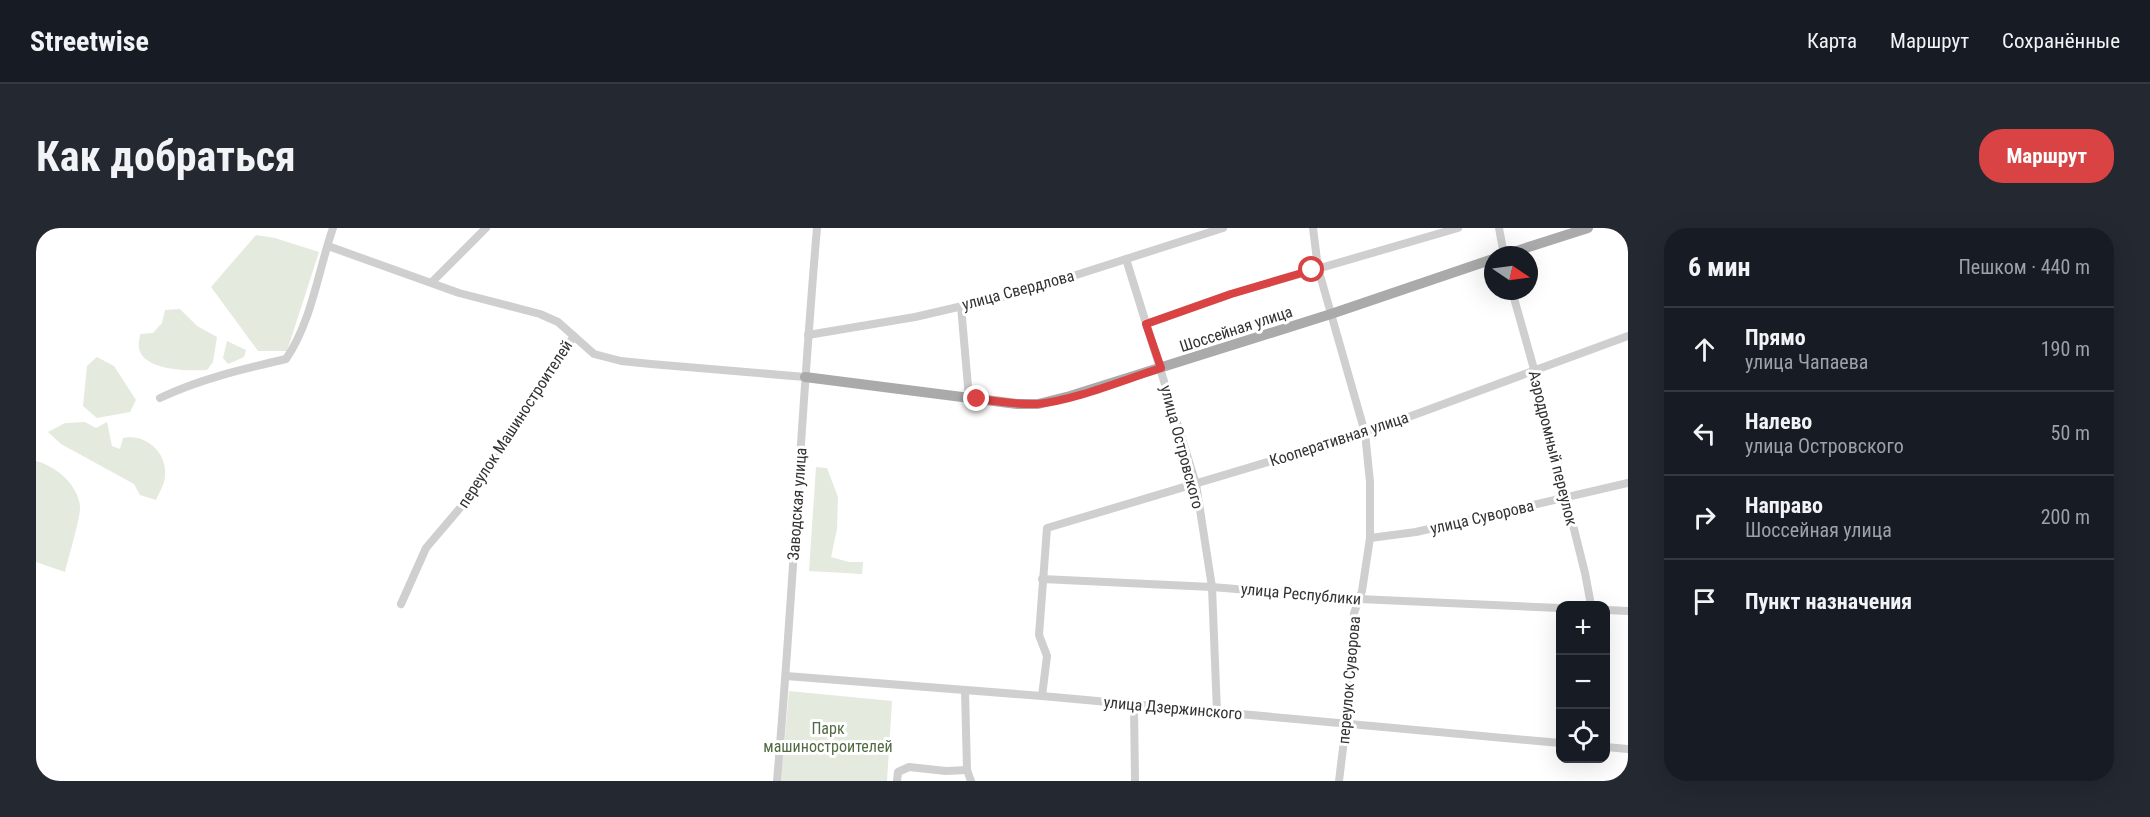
<!DOCTYPE html>
<html lang="ru">
<head>
<meta charset="utf-8">
<style>
	:root { --surface:#171b24; --page:#242831; --text:#f1f3f6; --muted:#9ea1a6; --line:#363941; --accent:#d94344 }
	body { margin:0; font-family:"Roboto Condensed",sans-serif; background:var(--page); color:var(--text) }
	.controls { position:absolute; right:18px; bottom:18px; display:grid; overflow:hidden; border-radius:12px; box-shadow:0 6px 24px #0002 }
	.controls button { width:54px; height:54px; display:grid; place-items:center; padding:0; border:0; border-bottom:2px solid var(--line); background:var(--surface); color:var(--text); font:30px sans-serif }
	.compass { position:absolute; left:1448px; top:18px; width:54px; height:54px; border-radius:50%; background:var(--surface); box-shadow:0 6px 24px #0002; rotate:103deg }
	.stop { position:absolute; width:18px; height:18px; margin:-14px; border:4px solid #d94344; border-radius:50%; background:#fff }
	.stop.end { background:#d94344; border-color:#fff; box-shadow:0 2px 6px #0008 }
	.list { margin:0; padding:0; list-style:none }
	h2 { display:flex; justify-content:space-between; align-items:center; height:78px; margin:0; padding:0 24px; font-size:26px }
	h2 small { font-size:20px; font-weight:400; color:var(--muted) }
	.list li { display:grid; grid-template-columns:39px 1fr auto; gap:18px; align-items:center; box-sizing:border-box; height:84px; padding:0 24px; border-top:2px solid var(--line) }
	.list b { display:block; font-size:22px; white-space:nowrap }
	.list p { margin:0; font-size:20px; white-space:nowrap; color:var(--muted) }
	.list em { font-size:20px; font-style:normal; color:var(--muted) }
	.icon { flex:none; width:33px; height:33px; fill:none; stroke:currentColor; stroke-width:2; stroke-linecap:round; stroke-linejoin:round }
	.map { position:relative; flex:none; width:1592px; height:553px; overflow:hidden; border-radius:24px }
	header { display:flex; align-items:center; gap:36px; box-sizing:border-box; height:84px; padding:0 30px; background:var(--surface); border-bottom:2px solid var(--line) }
	header strong { font-size:28px }
	nav { display:flex; gap:33px; margin-inline-start:auto; font-size:21px }
	.intro { display:flex; align-items:center; justify-content:space-between; box-sizing:border-box; height:144px; padding:0 36px }
	h1 { margin:0; font-size:42px }
	.button { padding:15px 27px; border-radius:24px; background:var(--accent); color:#fff; font-size:21px; font-weight:700 }
	main { display:flex; gap:36px; padding:0 36px }
	aside { flex:1; background:var(--surface); border-radius:24px; box-shadow:0 6px 24px #0002 }
	.map>svg:first-child { display:block }
</style>
</head>
<body>
<header>
<strong>Streetwise</strong>
<nav><a>Карта</a><a>Маршрут</a><a>Сохранённые</a></nav>
</header>
<div class="intro"><h1>Как добраться</h1><a class="button">Маршрут</a></div>
<main>
<div class="map">
<svg width="1592" height="553" viewBox="0 0 1592 553">
	<rect width="100%" height="100%" fill="#fff"/>
	<g fill="#e4eade">
		<path d="M220,7L239,10L283,24L251,123H222L175,59Z"/>
		<path d="M144,81L161,98L181,109L177,134L171,142C153,143 107,143 103,120C102,116 104,110 104,106L117,105L126,95L129,82Z"/>
		<path d="M191,113L210,122L208,129L192,136L187,130Z"/>
		<path d="M61,129L78,138L100,172L94,184L61,190L47,178L51,138Z"/>
		<path d="M49,194L60,200L71,194L76,218L84,221L87,210C110,205 132,225 129,249C128,257 123,265 120,272L104,267L98,256L25,216L12,204L29,195Z"/>
		<path d="M0,233C20,238 42,257 44,278C45,288 32,331 29,344L0,334Z"/>
		<path d="M780,239L791,240L802,269L801,301L795,329L813,334H827L826,346L773,343Z"/>
		<path d="M753,463L856,473L851,553H745Z"/>
	</g>
	<g fill="none" stroke-linecap="round" stroke-linejoin="round">
		<g stroke="#cfcfcf" stroke-width="8">
			<path d="M1277,0L1282,40L1329,205L1334,254V310L1326,363L1318,385L1310,496L1303,553"/>
			<path d="M1463,0L1468,27"/>
			<path d="M292,18L423,65L504,86L522,94L558,126L585,133L615,136L769,149"/>
			<path d="M1090,31L1160,256L1176,359L1181,484"/>
			<path d="M396,54L450,0"/>
			<path d="M1476,63L1498,141L1549,345L1555,377"/>
			<path d="M925,78L933,170"/>
			<path d="M1110,96L1195,66L1422,0"/>
			<path d="M772,107L879,89L987,64L1187,0"/>
			<path d="M124,170C164,151 207,141 250,131C276,93 282,43 297,0"/>
			<path d="M1334,310L1380,304L1592,255"/>
			<path d="M1006,351L1176,359L1323,371L1524,380"/>
			<path d="M365,376L390,320L441,260L485,188L538,108"/>
			<path d="M1570,382L1592,383"/>
			<path d="M750,448L1006,468L1524,515"/>
			<path d="M929,462L931,542L935,553"/>
			<path d="M1006,468L1011,428L1003,407L1011,300L1329,205L1592,108"/>
			<path d="M1098,477L1099,553"/>
			<path d="M1570,519L1592,521"/>
			<path d="M741,553C757,369 765,184 781,0"/>
			<path d="M861,553L862,544L873,539L910,543L931,542"/>
		</g>
		<g stroke="#aaa" stroke-width="10">
			<path d="M1468,27L1552,0"/>
			<path d="M769,149L981,176H1002L1034,168L1295,86L1457,31"/>
		</g>
	</g>
	<g fill="none" stroke-linecap="round" stroke-linejoin="round">
		<path stroke="#d94344" stroke-width="8" d="M941,171C961,173 981,177 1001,176C1040,172 1087,152 1125,140L1110,96L1195,66L1276,42"/>
	</g>
	<g text-anchor="middle" dominant-baseline="central" stroke-width="6" stroke-linejoin="round" paint-order="stroke">
		<g font-size="16" fill="#323232" stroke="#fff">
			<text transform="translate(982 62) rotate(-15)">улица Свердлова</text>
			<text transform="translate(1200 101) rotate(-18)">Шоссейная улица</text>
			<text transform="translate(479 196) rotate(-57)">переулок Машиностроителей</text>
			<text transform="translate(1303 211) rotate(-18)">Кооперативная улица</text>
			<text transform="translate(1146 219) rotate(75)">улица Островского</text>
			<text transform="translate(1517 220) rotate(76)">Аэродромный переулок</text>
			<text transform="translate(761 276) rotate(-86)">Заводская улица</text>
			<text transform="translate(1446 289) rotate(-13)">улица Суворова</text>
			<text transform="translate(1265 366) rotate(5)">улица Республики</text>
			<text transform="translate(1313 452) rotate(-85)">переулок Суворова</text>
			<text transform="translate(1137 480) rotate(5)">улица Дзержинского</text>
		</g>
		<g font-size="16" fill="#526b42" stroke="#fff">
			<text x="792" y="500">Парк<tspan x="792" dy="18">машиностроителей</tspan></text>
		</g>
	</g>
</svg>
<div class="controls">
<button>+</button>
<button>−</button>
<button><svg class="icon" aria-label="locate" viewBox="0 0 24 24"><circle cx="12" cy="12" r="6"/><path d="M12 2v4M12 18v4M2 12h4M18 12h4"/></svg></button>
</div>
<svg class="compass" viewBox="-18 -18 36 36"><path d="M0-13l5 13h-10z" fill="#e53935"/><path d="M0 13l5-13h-10z" fill="#9ea1a6"/></svg>
<div class="stop" style="left:1276px;top:42px"></div>
<div class="stop end" style="left:941px;top:171px"></div>
</div>
<aside>
<h2>6 мин<small>Пешком · 440 m</small></h2>
<ul class="list">
<li><svg class="icon" aria-label="ahead" viewBox="0 0 24 24"><path d="M12 20V5M6 11l6-6 6 6"/></svg><div><b>Прямо</b><p>улица Чапаева</p></div><em>190 m</em></li>
<li><svg class="icon" aria-label="left" viewBox="0 0 24 24"><path d="M17 20v-9H6M10 6l-5 5 5 5"/></svg><div><b>Налево</b><p>улица Островского</p></div><em>50 m</em></li>
<li><svg class="icon" aria-label="right" viewBox="0 0 24 24"><path d="M7 20v-9h11M14 6l5 5-5 5"/></svg><div><b>Направо</b><p>Шоссейная улица</p></div><em>200 m</em></li>
<li><svg class="icon" aria-label="arrive" viewBox="0 0 24 24"><path d="M6 21V4h12l-3 4 3 4H6"/></svg><div><b>Пункт назначения</b></div></li>
</ul>
</aside>
</main>
</body>
</html>
